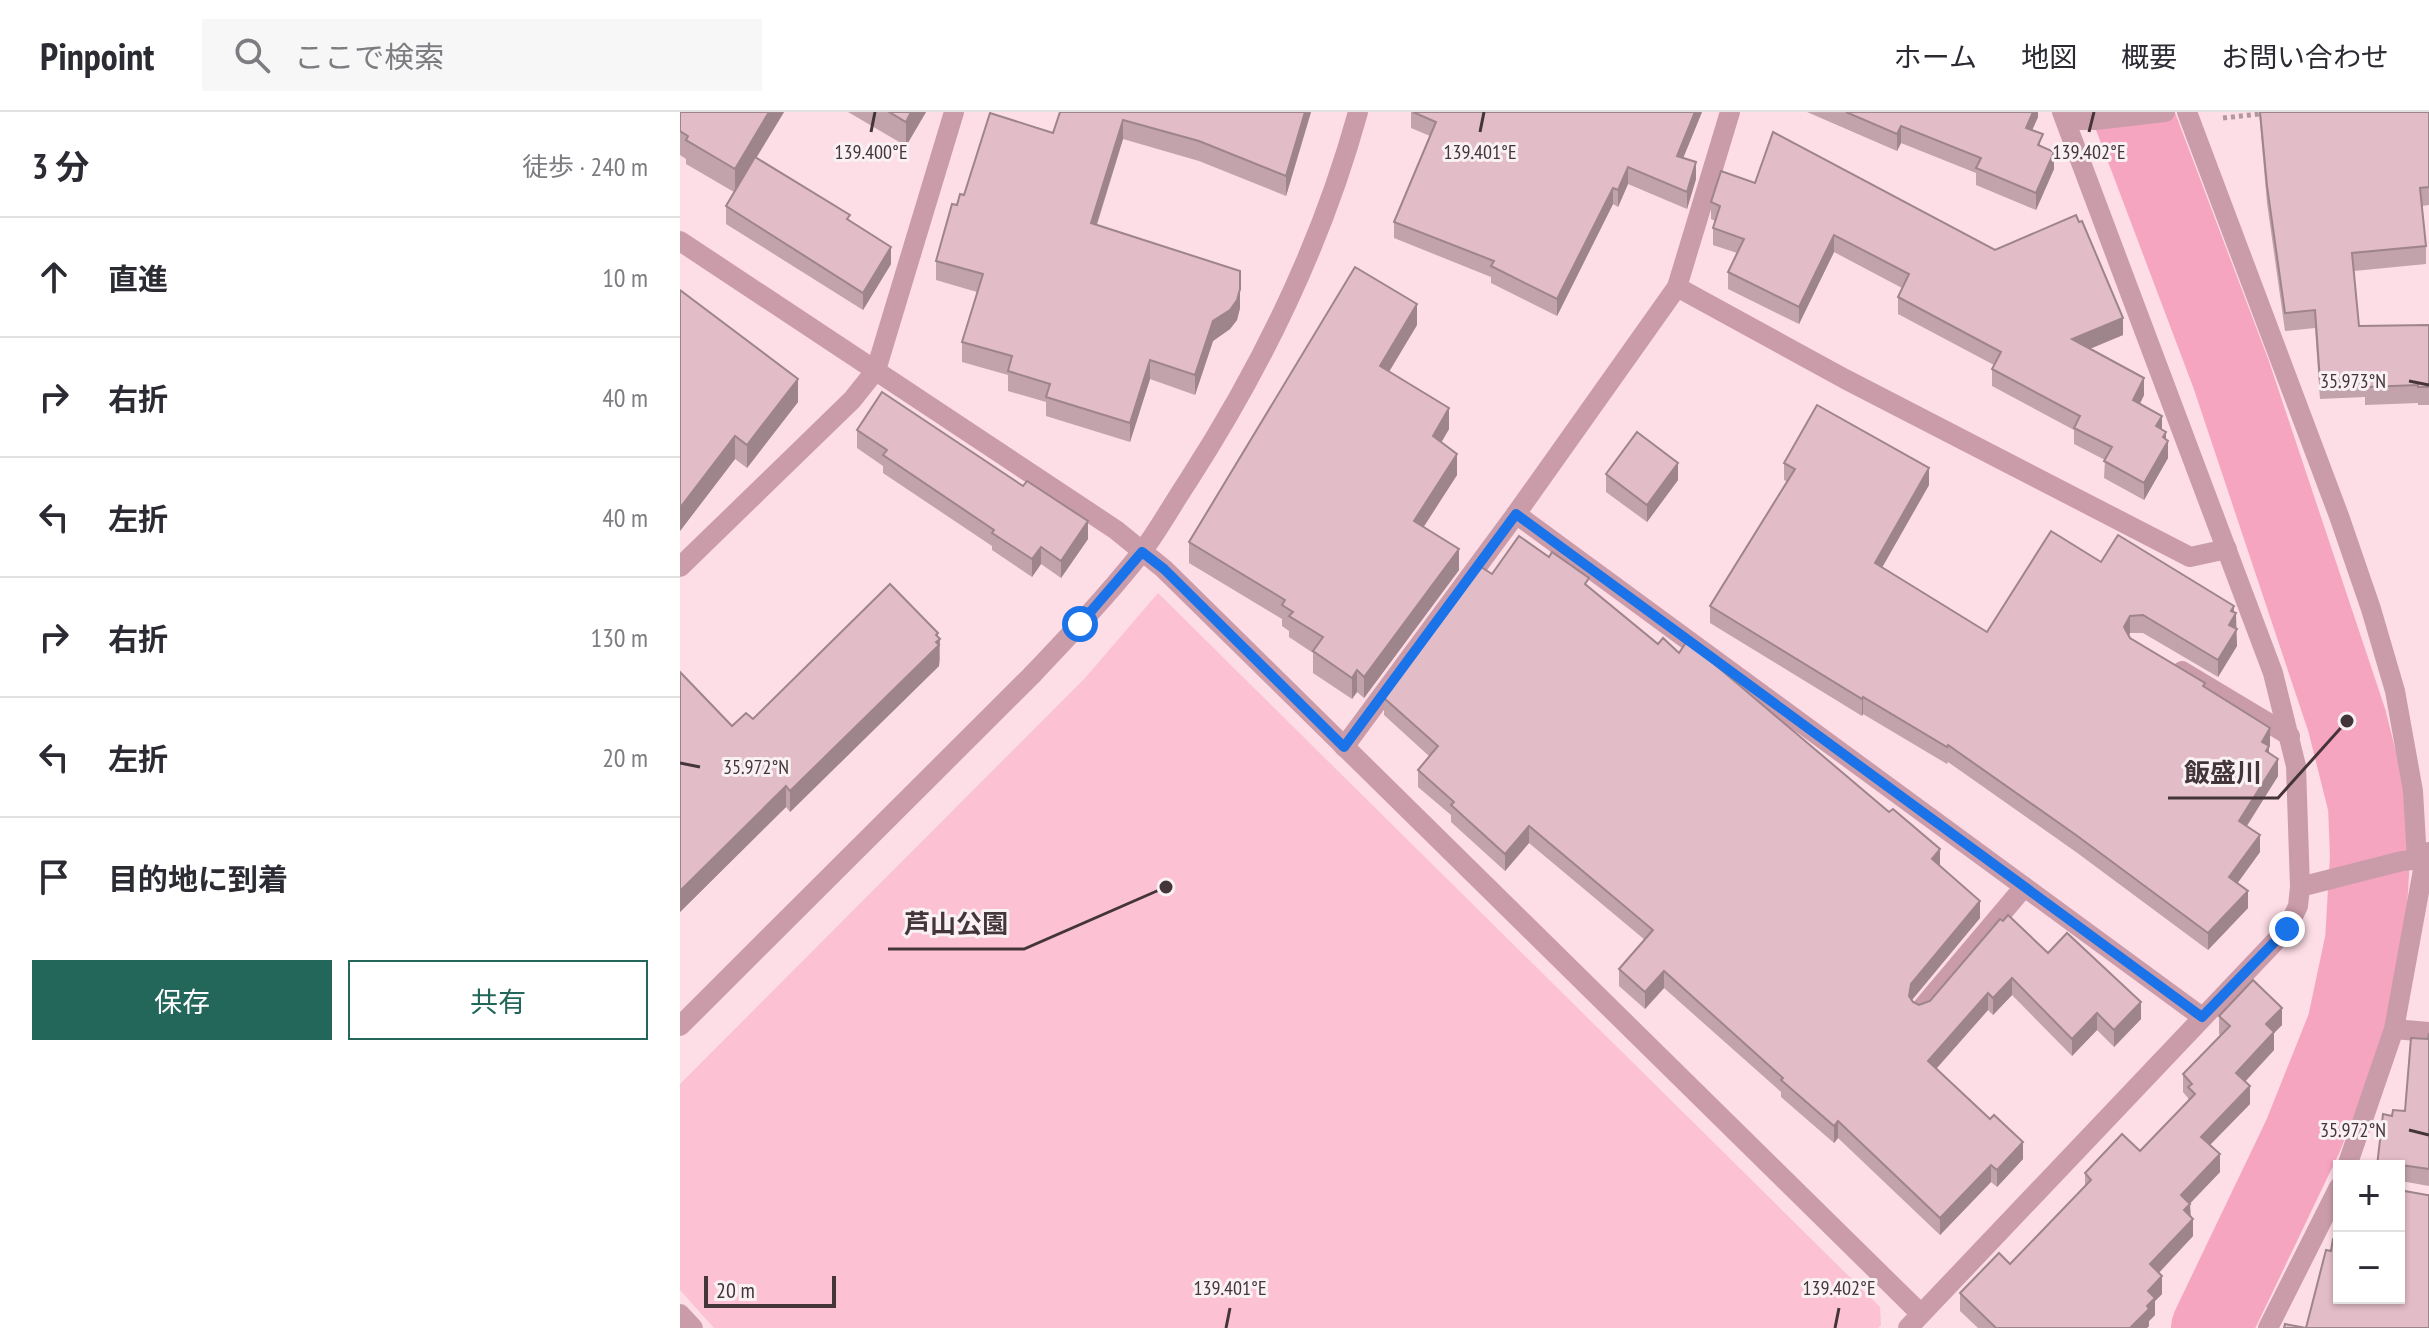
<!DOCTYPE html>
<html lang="ja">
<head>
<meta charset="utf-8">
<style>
	:root { --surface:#fff; --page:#f7f7f7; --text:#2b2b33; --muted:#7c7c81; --line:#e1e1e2; --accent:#22675a }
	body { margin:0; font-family:"PT Sans Narrow","Noto Sans JP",sans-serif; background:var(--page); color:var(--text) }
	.controls { position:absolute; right:24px; bottom:24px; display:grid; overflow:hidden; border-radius:0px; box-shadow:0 2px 6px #0004 }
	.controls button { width:72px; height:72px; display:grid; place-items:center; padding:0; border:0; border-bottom:2px solid var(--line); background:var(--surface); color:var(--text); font:40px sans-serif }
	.scale { position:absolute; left:24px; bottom:20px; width:132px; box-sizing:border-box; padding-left:8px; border:4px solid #44353a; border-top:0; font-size:22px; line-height:28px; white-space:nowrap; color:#44353a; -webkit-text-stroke:6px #f9f1f4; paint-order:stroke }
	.stop { position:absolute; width:24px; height:24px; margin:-18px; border:6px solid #1a73e8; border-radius:50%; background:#fff }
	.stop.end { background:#1a73e8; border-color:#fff; box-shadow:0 2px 8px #0008 }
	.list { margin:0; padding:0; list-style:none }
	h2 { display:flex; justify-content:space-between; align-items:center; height:104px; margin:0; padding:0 32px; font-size:34px }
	h2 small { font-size:26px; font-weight:400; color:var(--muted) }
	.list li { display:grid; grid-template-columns:52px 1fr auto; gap:24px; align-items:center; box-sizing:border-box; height:120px; padding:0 32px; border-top:2px solid var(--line) }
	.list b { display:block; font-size:30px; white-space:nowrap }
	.list em { font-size:26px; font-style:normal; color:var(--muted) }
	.actions { display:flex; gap:16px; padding:24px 32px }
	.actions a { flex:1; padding:18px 0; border:2px solid var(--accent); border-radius:0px; text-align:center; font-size:28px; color:var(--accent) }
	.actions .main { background:var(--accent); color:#fff }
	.icon { flex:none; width:44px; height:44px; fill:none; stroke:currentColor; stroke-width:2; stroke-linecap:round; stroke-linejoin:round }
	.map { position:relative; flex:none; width:1749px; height:1216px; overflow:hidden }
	header { display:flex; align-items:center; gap:48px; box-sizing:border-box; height:112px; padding:0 40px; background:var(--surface); border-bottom:2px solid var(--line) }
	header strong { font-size:38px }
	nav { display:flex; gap:44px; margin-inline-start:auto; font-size:28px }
	.search { width:560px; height:72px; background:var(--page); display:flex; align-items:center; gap:20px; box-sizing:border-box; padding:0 28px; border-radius:0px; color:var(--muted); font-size:30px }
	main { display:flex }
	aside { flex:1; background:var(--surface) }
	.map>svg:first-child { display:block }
</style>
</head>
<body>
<header>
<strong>Pinpoint</strong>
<div class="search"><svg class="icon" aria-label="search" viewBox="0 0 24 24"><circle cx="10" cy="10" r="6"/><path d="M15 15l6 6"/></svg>ここで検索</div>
<nav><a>ホーム</a><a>地図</a><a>概要</a><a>お問い合わせ</a></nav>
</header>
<main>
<aside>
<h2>3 分<small>徒歩 · 240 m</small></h2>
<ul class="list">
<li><svg class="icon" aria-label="ahead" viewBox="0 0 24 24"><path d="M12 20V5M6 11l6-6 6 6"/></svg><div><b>直進</b></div><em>10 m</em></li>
<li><svg class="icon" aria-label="right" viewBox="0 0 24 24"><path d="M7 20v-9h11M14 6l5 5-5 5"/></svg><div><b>右折</b></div><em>40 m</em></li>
<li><svg class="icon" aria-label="left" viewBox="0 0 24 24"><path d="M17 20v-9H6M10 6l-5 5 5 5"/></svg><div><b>左折</b></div><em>40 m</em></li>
<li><svg class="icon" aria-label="right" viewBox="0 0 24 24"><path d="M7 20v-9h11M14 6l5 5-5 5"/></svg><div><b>右折</b></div><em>130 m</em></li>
<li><svg class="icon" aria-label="left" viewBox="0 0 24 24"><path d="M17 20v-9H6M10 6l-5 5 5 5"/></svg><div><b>左折</b></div><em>20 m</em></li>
<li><svg class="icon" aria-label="arrive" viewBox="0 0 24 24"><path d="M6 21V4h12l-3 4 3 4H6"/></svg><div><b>目的地に到着</b></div></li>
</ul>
<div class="actions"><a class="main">保存</a><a>共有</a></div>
</aside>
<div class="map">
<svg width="1749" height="1216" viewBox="0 0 1749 1216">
	<rect width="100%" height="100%" fill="#fddde6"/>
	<path fill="#fdc1d4" d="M478,481L1200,1195L1201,1213L1198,1216H34L0,1178V972L406,565Z"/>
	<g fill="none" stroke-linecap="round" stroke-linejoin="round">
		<path stroke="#f6a5c0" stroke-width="80" d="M1452,0L1551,262L1667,609L1688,693L1690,745L1685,829L1667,914L1623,1024L1531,1216"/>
		<path stroke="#b198a0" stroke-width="5" stroke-dasharray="4 4" stroke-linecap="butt" d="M1543,6L1597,0"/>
		<g stroke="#ca9caa" stroke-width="20">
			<path d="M1502,559L1610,624"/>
			<path d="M1241,897L1344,775"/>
			<path d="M1714,917L1749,920"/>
		</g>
		<g stroke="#ca9caa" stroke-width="20">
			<path d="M1507,0L1659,404L1691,497L1715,579L1733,679L1737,748"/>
			<path d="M1386,8H1416L1485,0"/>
			<path d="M0,129L436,418L484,457L1241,1202"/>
			<path d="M997,175L1165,267L1510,445L1547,437"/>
			<path d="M836,402L1522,905"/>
			<path d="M0,455L172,288L196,258L274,0"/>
			<path d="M664,635L836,402L997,175L1050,0"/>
			<path d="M1620,775L1722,749L1745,747"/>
			<path d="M1667,1054L1714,917L1745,747L1749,740"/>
			<path d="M0,1202L13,1216"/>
			<path d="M1228,1216L1607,817L1618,794L1620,775L1616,654L1593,561L1382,0"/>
			<path d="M1588,1216L1659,1075"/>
		</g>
		<path stroke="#ca9caa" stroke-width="20" d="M0,914L351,564C389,524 427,484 461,441C478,419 492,393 508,369C581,256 642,131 678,0"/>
	</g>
	<g fill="#c2a2ab">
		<path d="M0,0H104L76,46L170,109L211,152L183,198L46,112V94L54,80L6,52V47L0,43Z"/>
		<path d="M168,0H246L226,34Z"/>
		<path d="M380,0H631L606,84L519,49L443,27L417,113L560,159V196L557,208L550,217L533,229L515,283L470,267L450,330L366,304V290L328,279V263L282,250V230L297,180L256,168V149L277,93L284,83L373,21Z"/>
		<path d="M731,0H1022L1003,46L1016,67L1007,97L948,72L938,95L933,92L877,204L811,171V165L714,126V110L750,24L731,16Z"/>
		<path d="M1127,0H1358V5L1352,18L1374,57L1356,98L1296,73V61L1221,31L1217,39Z"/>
		<path d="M1579,0H1749V93L1742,94L1746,134V152L1674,159L1679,214L1749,213V293H1738V291L1685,293V285L1640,287L1635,216L1605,219L1587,91Z"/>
		<path d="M1041,59L1443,223L1410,237L1464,283L1460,292L1482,318L1486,327L1488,346L1464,388L1424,366L1425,348L1394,332V318L1312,274V257L1314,253L1218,202V185L1222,176L1154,140L1119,212L1048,177V160L1057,141L1033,133V116L1035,109L1031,107V90Z"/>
		<path d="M0,178L118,290L67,356L55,347L0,419Z"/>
		<path d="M737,213L709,259L769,317L761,330L777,363L743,415L779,458L684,586L677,580L672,587L633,561V541L609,525V519L602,514V507L509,451V430Z"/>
		<path d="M177,318L408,427L381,466L361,452L352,465L312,438V434L203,361V354L177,336Z"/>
		<path d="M1104,351L1249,373L1202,455L1307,520L1421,450L1554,500L1557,534L1538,565L1463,521H1450L1449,524L1450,526L1525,575L1590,633L1589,635V641L1598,664L1567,714L1580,740L1557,771L1568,796L1528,838L1396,740L1268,650L1267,652L1183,602L1182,604L1030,511V494L1108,370L1104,368Z"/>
		<path d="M926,362L998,368L967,410L926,380Z"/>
		<path d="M812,462L909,475L978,532L1260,754L1300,806L1232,888L1233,890L1239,893L1368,841L1461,907L1434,935L1417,918L1392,944L1332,883L1313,903L1308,898L1256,957L1343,1047L1317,1075L1311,1070L1260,1123L1158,1026L1154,1031L1101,985V980L984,876L965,897L939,874V857L965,828L849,731L825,759L771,710V703L738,675V658L749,644L704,603V586Z"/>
		<path d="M258,525L260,547L259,554L110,700L106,695L0,800V560L52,614L73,607Z"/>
		<path d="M1539,904L1602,913L1594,921V938L1565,970L1570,992L1530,1033L1540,1060L1510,1091L1513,1124L1479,1161L1482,1182L1475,1189V1203L1469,1209V1214L1467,1216H1298L1280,1199V1181L1330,1152L1405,1074V1061L1460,1039L1508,989V986L1503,980V962L1540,923L1539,922Z"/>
		<path d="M1749,921V1074L1721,1069L1712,1004L1725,999L1748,927Z"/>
	</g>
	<g fill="#9e848b">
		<path d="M89,0H104L55,81V57Z"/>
		<path d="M231,0H246L226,34V10Z"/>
		<path d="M625,0H631L606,84V64Z"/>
		<path d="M1015,0H1022L997,61V44Z"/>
		<path d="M1353,0H1358V5L1346,32V16Z"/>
		<path d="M443,8V27L411,130V111Z"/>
		<path d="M1221,14V31L1217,39V22Z"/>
		<path d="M1374,40V57L1356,98V81Z"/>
		<path d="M1016,50V67L1007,97V80Z"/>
		<path d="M948,55V72L938,95V78Z"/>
		<path d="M933,76V92L877,204V187Z"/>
		<path d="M1154,123V140L1119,212V195Z"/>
		<path d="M211,135V152L183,198V181Z"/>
		<path d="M560,177V196L557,208L550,217L533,229L515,283V263L533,209Z"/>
		<path d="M737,192V213L700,275V254Z"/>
		<path d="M1443,206V223L1392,244V227Z"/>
		<path d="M470,248V267L450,330V311Z"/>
		<path d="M1464,266V283L1453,305V288Z"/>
		<path d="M118,267V290L67,356V333Z"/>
		<path d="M769,296V317L753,345V324Z"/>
		<path d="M1482,304V321L1476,314Z"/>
		<path d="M1486,320V332L1488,329V346L1464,388V371Z"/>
		<path d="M55,324V347L0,419V396Z"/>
		<path d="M777,342V363L734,430V409Z"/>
		<path d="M998,351V368L967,410V393Z"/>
		<path d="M1249,356V373L1195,468V451Z"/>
		<path d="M408,409V427L381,466V449Z"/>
		<path d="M361,435V452L352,465V447Z"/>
		<path d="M779,437V458L684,586V565Z"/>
		<path d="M1554,494V504L1556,501L1557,534L1538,565V548L1549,513L1551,499Z"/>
		<path d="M1450,504V521L1444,533V515Z"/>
		<path d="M258,521V528L260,527L259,554L110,700V679Z"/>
		<path d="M677,558V580L672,587V566Z"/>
		<path d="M1183,585V602L1182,604V587Z"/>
		<path d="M1590,616V633L1589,635V651L1582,630Z"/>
		<path d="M1598,647V664L1559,726V709Z"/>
		<path d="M106,674V695L0,800V779Z"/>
		<path d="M849,714V731L825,759V742Z"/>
		<path d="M1580,723V740L1549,783V765Z"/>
		<path d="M1260,737V754L1252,747Z"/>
		<path d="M1568,779V796L1528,838V821Z"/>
		<path d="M1300,789V806L1231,889L1229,884L1231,872Z"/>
		<path d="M984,859V876L965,897V880Z"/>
		<path d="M1332,866V883L1313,903V886Z"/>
		<path d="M1308,881V898L1248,966V949Z"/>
		<path d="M1461,890V907L1434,935V918Z"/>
		<path d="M1602,896V913L1594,921V938L1556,979V961L1586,912Z"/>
		<path d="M1417,901V918L1392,944V927Z"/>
		<path d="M1570,974V992L1521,1042V1025Z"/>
		<path d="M1158,1009V1026L1154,1031V1014Z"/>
		<path d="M1343,1030V1047L1317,1075V1058Z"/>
		<path d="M1540,1042V1060L1501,1101V1083Z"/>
		<path d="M1311,1053V1070L1260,1123V1106Z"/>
		<path d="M1721,1053V1069L1719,1070V1054Z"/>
		<path d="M1510,1092V1109L1513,1107V1124L1470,1170V1152L1504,1098Z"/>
		<path d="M1482,1164V1182L1475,1189V1203L1469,1209V1214L1467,1216H1450L1468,1179Z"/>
	</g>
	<g fill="#e2bcc7" stroke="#9e848b" stroke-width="2">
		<path d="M0,0H89L55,57L6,28L8,24L0,19Z"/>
		<path d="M209,0H231L226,10Z"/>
		<path d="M380,0H625L606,64L519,29L443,8L411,111L560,159V177L557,188L550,198L533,209L515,263L470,248L450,311L366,285L370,272L328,259L332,244L282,230L303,162L256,149L272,92L277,93L280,82L284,83L310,1L373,21Z"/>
		<path d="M733,0H1015L997,44L1016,50L1007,80L948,55L938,78L933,76L877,187L811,154L814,149L714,110L756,10Z"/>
		<path d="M1166,0H1353L1346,16L1363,22L1358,33L1374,40L1356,81L1296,56L1301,46L1221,14L1217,22Z"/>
		<path d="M1580,0H1749V75L1740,76L1746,134L1672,141L1679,214L1749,213V275H1738V273L1685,275V267L1640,269L1635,198L1605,201L1587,74Z"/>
		<path d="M1093,20L1315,138L1396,103L1399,110L1402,109L1443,206L1392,227L1464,266L1453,288L1482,304L1476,314L1486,320L1483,325L1488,329L1464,371L1424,349L1432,335L1394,316L1400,304L1312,257L1321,240L1218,185L1229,162L1154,123L1119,195L1048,160L1064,127L1033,116L1040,94L1031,90L1041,59L1075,71Z"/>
		<path d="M75,45L170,103L167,107L211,135L183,181L46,94Z"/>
		<path d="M675,155L737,192L700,254L769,296L753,324L777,342L734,409L779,437L684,565L677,558L672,566L633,539L643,525L609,504L613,500L602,493L605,488L509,430Z"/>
		<path d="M0,178L118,267L67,333L55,324L0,396Z"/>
		<path d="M202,280L343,374L347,369L408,409L381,449L361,435L352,447L312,421L314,418L203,343L207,338L177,318Z"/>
		<path d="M1137,293L1249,356L1195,451L1307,520L1371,419L1421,450L1438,423L1554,494L1551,499L1556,501L1549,513L1557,517L1538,548L1463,503L1450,504L1444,515L1450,526L1525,571L1523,574L1590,616L1582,630L1589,634L1586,639L1598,647L1559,709L1580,723L1549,765L1568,779L1528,821L1396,723L1268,633L1267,635L1183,585L1182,587L1030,494L1115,357L1104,351Z"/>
		<path d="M957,320L998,351L967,393L926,362Z"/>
		<path d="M839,424L869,445L872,440L909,466L905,472L978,532L983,526L999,541L1007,529L1209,700L1213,697L1260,737L1252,747L1300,789L1231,872L1229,884L1233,890L1239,893L1250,889L1320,807L1323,809L1328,803L1368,841L1387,821L1461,890L1434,918L1417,901L1392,927L1332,866L1313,886L1308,881L1248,949L1310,1007L1314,1003L1343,1030L1317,1058L1311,1053L1260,1106L1158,1009L1154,1014L1101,968L1103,966L984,859L965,880L939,857L973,818L849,714L825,742L771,693L774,690L738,658L758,634L704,586L801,455L812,462Z"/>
		<path d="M210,472L258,521L256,523L260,527L256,530L259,533L110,679L106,674L0,779V560L52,614L66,601L73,607Z"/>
		<path d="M1573,868L1602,896L1586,912L1594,920L1556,961L1570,974L1521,1025L1540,1042L1501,1083L1510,1092L1504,1098L1513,1107L1470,1152L1482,1164L1468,1179L1475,1186L1467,1194L1469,1197L1450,1216H1316L1280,1181L1319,1141L1330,1152L1411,1068L1405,1061L1442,1022L1460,1039L1515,982L1508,975L1512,972L1503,962L1550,914L1539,904Z"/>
		<path d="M1749,921V1057L1721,1053L1718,1054H1697L1703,1002L1712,1004L1713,998L1725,999L1731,926L1748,927Z"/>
		<path d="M1719,1078L1747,1083H1749V1216H1604L1605,1212L1626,1216L1646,1138L1651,1139L1653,1127H1659V1186H1719Z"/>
	</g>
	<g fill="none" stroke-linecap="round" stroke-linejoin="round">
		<path stroke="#1a73e8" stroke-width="10" d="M400,512L462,440L484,457L664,635L836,402L1522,905L1607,817"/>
	</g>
	<path fill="none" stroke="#44353a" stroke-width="3" d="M191,20L195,0M800,20L804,0M1409,20L1414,0M1729,269L1749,273M0,651L20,655M1729,1018L1749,1023M546,1216L550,1196M1155,1216L1159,1196"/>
	<g font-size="20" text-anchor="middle" fill="#44353a" stroke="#f9f1f4" stroke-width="6" stroke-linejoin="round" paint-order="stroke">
		<text x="191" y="47">139.400°E</text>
		<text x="800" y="47">139.401°E</text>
		<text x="1409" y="47">139.402°E</text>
		<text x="1673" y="276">35.973°N</text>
		<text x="76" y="662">35.972°N</text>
		<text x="1673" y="1025">35.972°N</text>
		<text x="550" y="1183">139.401°E</text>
		<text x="1159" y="1183">139.402°E</text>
	</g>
	<path fill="none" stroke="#44353a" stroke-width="3" d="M1667 609L1598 686H1488M486 775L344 837H208"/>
	<g fill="#44353a" stroke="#f9f1f4" stroke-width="3">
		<circle cx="1667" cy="609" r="8"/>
		<circle cx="486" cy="775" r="8"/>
	</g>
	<g font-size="26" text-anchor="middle" font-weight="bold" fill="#44353a" stroke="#f9f1f4" stroke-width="6" stroke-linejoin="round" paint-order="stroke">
		<text x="1543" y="670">飯盛川</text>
		<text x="276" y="821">芦山公園</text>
	</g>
</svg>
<div class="controls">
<button>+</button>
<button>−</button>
</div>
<div class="scale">20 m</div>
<div class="stop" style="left:400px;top:512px"></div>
<div class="stop end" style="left:1607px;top:817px"></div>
</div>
</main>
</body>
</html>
